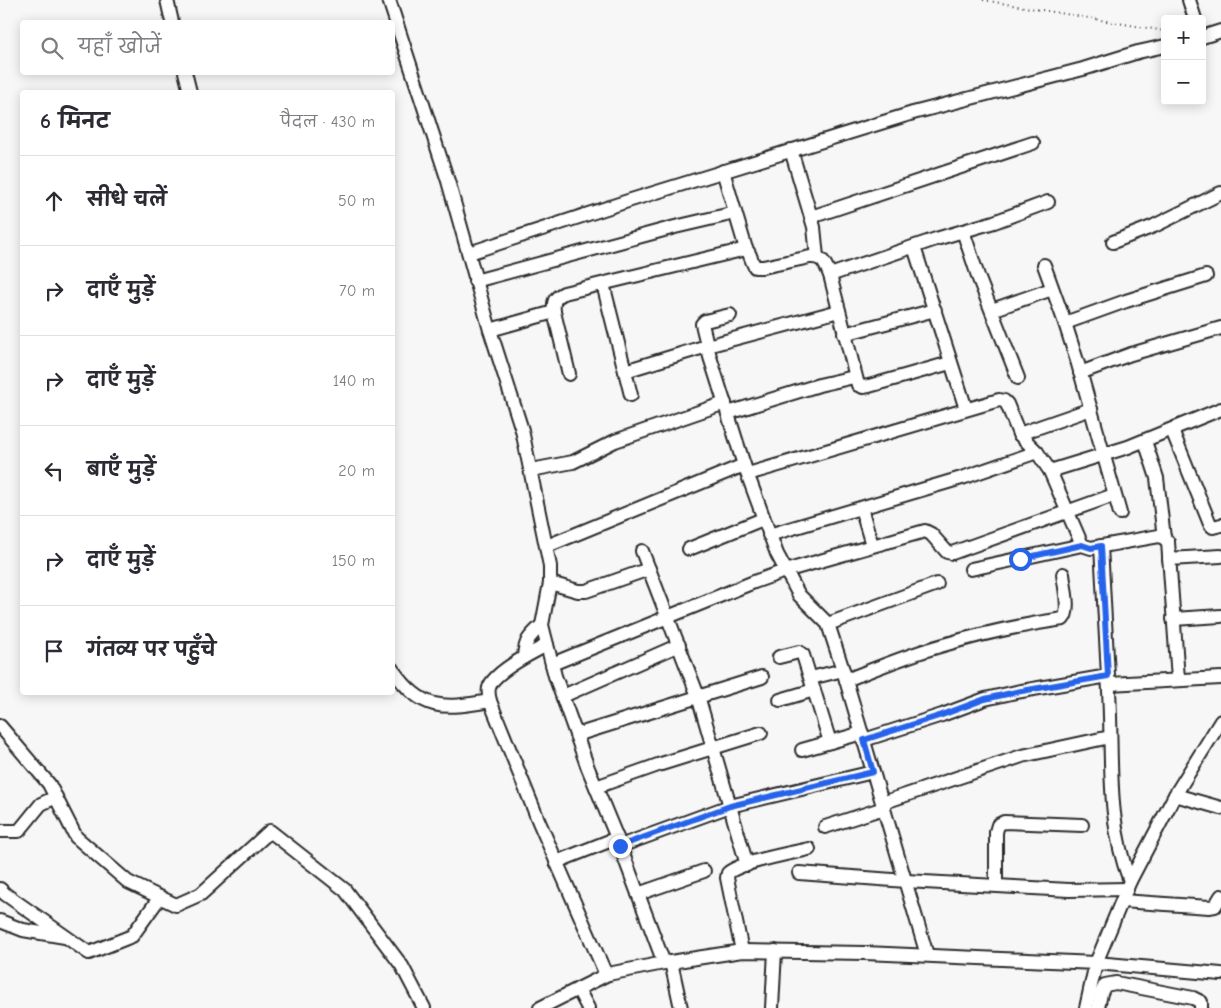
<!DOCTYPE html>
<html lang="hi">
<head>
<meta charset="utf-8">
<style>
	:root { --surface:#fff; --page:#f2f2f3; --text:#2b2b33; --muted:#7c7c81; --line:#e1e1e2 }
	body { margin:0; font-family:"Comic Neue","Playpen Sans Deva",sans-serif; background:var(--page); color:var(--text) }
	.controls { position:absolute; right:15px; top:15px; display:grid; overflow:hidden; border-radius:5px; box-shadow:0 2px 12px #0003 }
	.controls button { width:45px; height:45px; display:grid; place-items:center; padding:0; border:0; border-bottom:1px solid var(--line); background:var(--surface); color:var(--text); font:25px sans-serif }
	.stop { position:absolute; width:15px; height:15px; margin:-11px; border:4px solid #2563eb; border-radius:50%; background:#fff }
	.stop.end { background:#2563eb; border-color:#fff; box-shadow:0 1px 5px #0008 }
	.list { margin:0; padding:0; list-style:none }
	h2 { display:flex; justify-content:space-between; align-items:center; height:65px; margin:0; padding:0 20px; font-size:21px }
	h2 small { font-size:16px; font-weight:400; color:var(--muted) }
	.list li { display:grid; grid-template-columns:32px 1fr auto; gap:15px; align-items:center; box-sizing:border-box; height:90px; padding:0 20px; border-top:1px solid var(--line) }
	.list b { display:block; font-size:19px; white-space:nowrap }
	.list em { font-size:16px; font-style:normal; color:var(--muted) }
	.icon { flex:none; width:28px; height:28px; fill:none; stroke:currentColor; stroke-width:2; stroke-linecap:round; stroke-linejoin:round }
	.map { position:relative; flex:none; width:1221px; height:1008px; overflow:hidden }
	.search { position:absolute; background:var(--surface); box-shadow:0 2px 12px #0003; left:20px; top:20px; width:375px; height:55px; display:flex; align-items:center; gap:12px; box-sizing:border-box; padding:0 18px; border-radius:5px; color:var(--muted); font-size:19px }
	.panel { position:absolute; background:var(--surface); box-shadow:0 2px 12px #0003; left:20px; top:90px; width:375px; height:605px; border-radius:5px }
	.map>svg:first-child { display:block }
</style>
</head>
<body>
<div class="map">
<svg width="1221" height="1008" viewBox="0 0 1221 1008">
	<rect width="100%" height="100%" fill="#f7f7f7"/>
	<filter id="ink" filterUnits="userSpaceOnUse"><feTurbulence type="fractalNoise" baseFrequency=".02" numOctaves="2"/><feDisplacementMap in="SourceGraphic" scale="10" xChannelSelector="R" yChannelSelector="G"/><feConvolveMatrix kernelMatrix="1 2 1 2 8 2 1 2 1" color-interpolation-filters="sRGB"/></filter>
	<g filter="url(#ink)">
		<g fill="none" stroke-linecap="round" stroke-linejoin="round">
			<g stroke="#2b2b2b" stroke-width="16">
				<g id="minor">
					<path d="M167,0L172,22"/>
					<path d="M389,0L448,181L490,330L522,430L550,566V583L542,625L555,676L588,768L617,838L664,963"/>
					<path d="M1189,0L1195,19"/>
					<path d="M1202,37L1221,31"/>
					<path d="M185,72L190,92"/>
					<path d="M791,150L814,227L817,257"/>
					<path d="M723,171L746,249"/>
					<path d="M811,217L1033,143"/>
					<path d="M963,231L979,279L1018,378"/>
					<path d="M1113,242L1154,226L1221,193"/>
					<path d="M914,247L966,409"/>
					<path d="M469,253L631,200L913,113L1083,69L1138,52L1165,46"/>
					<path d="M1044,265L1065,323L1078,364L1120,513"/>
					<path d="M830,275L936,239L994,222L1048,202"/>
					<path d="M475,281L675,227L735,213"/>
					<path d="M603,284L631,395"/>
					<path d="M992,310L1052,289"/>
					<path d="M730,315L705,321L702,324L710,357L744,465L777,554L799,595L828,624L843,670L927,955"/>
					<path d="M1065,323L1126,301L1206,276"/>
					<path d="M490,330L554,312"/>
					<path d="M844,334L935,310"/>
					<path d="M625,371L707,346L839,311"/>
					<path d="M1080,373L1131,354L1221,328"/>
					<path d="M569,374L554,312C553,301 554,298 564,293L746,249C751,254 751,261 755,267H763L810,257C823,256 825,264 830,275L858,385L863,387L869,386L950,363"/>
					<path d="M728,413L819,385L854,377"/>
					<path d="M1172,430L1210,524L1213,527L1221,525"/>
					<path d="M1019,434L1091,409"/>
					<path d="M1145,441L1157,478L1164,538"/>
					<path d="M531,470L573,462L615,441L725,403"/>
					<path d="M1050,471L1128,447L1221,409"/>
					<path d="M748,474L999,400L1004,401L1007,404L1019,434L1037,452L1050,471L1082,545L1091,548L1159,536L1164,538L1168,542L1178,679"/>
					<path d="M861,508L872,545"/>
					<path d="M769,535L965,477L1037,452"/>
					<path d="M547,546L744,465"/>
					<path d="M1101,546L1108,676"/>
					<path d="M689,549L763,519"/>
					<path d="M642,551L698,696L747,865"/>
					<path d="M1169,559L1221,556"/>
					<path d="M971,569L1082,545"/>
					<path d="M550,583L578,591H586L649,569"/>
					<path d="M1173,619L1221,616"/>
					<path d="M828,624L937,584"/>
					<path d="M547,645C533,652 492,673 489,688C488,692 489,697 490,701L539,822L604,970L608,974L664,963L742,951L865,953L1096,963L1086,1008"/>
					<path d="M524,657C525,640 530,636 542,625"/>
					<path d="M779,657L799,652L803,655L830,742"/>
					<path d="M552,664L754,582L785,571L925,531L931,534L947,552L952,553L1114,495"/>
					<path d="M392,669C423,712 442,709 490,701"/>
					<path d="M811,678L843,670"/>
					<path d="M846,680C877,668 908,655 940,646C980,634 1021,625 1063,619C1071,611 1064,585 1063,574"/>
					<path d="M1109,684L1221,678"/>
					<path d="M563,696L679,645"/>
					<path d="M780,700L814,690"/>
					<path d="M0,726L49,784L76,837L128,882L176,905L201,894L270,831L345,890L402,966L424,1008"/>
					<path d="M576,735L762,677"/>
					<path d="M864,740L942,715L985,699L1016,692L1108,676C1114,745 1104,816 1130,881L1096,963L1221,974"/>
					<path d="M802,750L862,733"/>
					<path d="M596,787L658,765L761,733"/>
					<path d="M1175,795L1221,808"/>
					<path d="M882,803L1022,756L1110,737"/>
					<path d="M825,827L884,808"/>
					<path d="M0,831H19L41,804L56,797"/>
					<path d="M620,846L730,806L873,772"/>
					<path d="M556,862L617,838"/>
					<path d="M799,873L906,881L1069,890L1127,889"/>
					<path d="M1130,881L1175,795L1221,721"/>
					<path d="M996,885V832L998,825L1004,822L1082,825"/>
					<path d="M0,889L5,894L89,953L132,936L160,897"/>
					<path d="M638,894L704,871"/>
					<path d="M1122,901L1209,907L1215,906L1221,896"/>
					<path d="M0,921L23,930L65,937"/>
					<path d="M742,951L727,878L728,873C741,862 791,853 809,849"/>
					<path d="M671,962L681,1008"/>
					<path d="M578,989L588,1008"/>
					<path d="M540,1008L608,974"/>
					<path d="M772,1008L775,951"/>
					<path d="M1098,1008L1101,993L1105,985L1116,983L1193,998L1201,1002V1008"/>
				</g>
			</g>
			<path stroke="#2b2b2b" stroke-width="2" stroke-dasharray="1 4" stroke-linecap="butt" d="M983,0L1165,31"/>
			<use href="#minor" stroke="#fff" stroke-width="12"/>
		</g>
	</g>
	<g fill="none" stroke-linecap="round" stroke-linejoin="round" filter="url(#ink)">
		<path stroke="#2563eb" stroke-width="6" d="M620,846L730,806L873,772L864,740L942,715L985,699L1016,692L1108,676L1101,546L1091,548L1082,545L1020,559"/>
	</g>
</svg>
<div class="controls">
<button>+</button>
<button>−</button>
</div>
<div class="stop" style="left:1020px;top:559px"></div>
<div class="stop end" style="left:620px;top:846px"></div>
<div class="search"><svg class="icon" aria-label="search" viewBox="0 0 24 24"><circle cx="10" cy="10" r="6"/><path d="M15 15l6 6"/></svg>यहाँ खोजें</div>
<section class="panel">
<h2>6 मिनट<small>पैदल · 430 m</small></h2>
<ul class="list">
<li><svg class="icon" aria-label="ahead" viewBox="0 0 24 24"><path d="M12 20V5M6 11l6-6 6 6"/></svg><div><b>सीधे चलें</b></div><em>50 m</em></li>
<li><svg class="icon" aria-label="right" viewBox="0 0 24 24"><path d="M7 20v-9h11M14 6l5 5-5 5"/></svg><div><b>दाएँ मुड़ें</b></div><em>70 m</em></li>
<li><svg class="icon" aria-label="right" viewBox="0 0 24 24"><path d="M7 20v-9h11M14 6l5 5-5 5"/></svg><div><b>दाएँ मुड़ें</b></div><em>140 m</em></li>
<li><svg class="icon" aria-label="left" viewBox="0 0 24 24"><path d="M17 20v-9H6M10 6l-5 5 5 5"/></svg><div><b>बाएँ मुड़ें</b></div><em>20 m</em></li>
<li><svg class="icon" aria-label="right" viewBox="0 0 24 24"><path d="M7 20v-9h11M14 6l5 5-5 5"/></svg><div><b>दाएँ मुड़ें</b></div><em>150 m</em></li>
<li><svg class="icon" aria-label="arrive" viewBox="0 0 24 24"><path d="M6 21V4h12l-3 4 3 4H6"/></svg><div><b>गंतव्य पर पहुँचे</b></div></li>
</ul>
</section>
</div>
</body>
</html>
